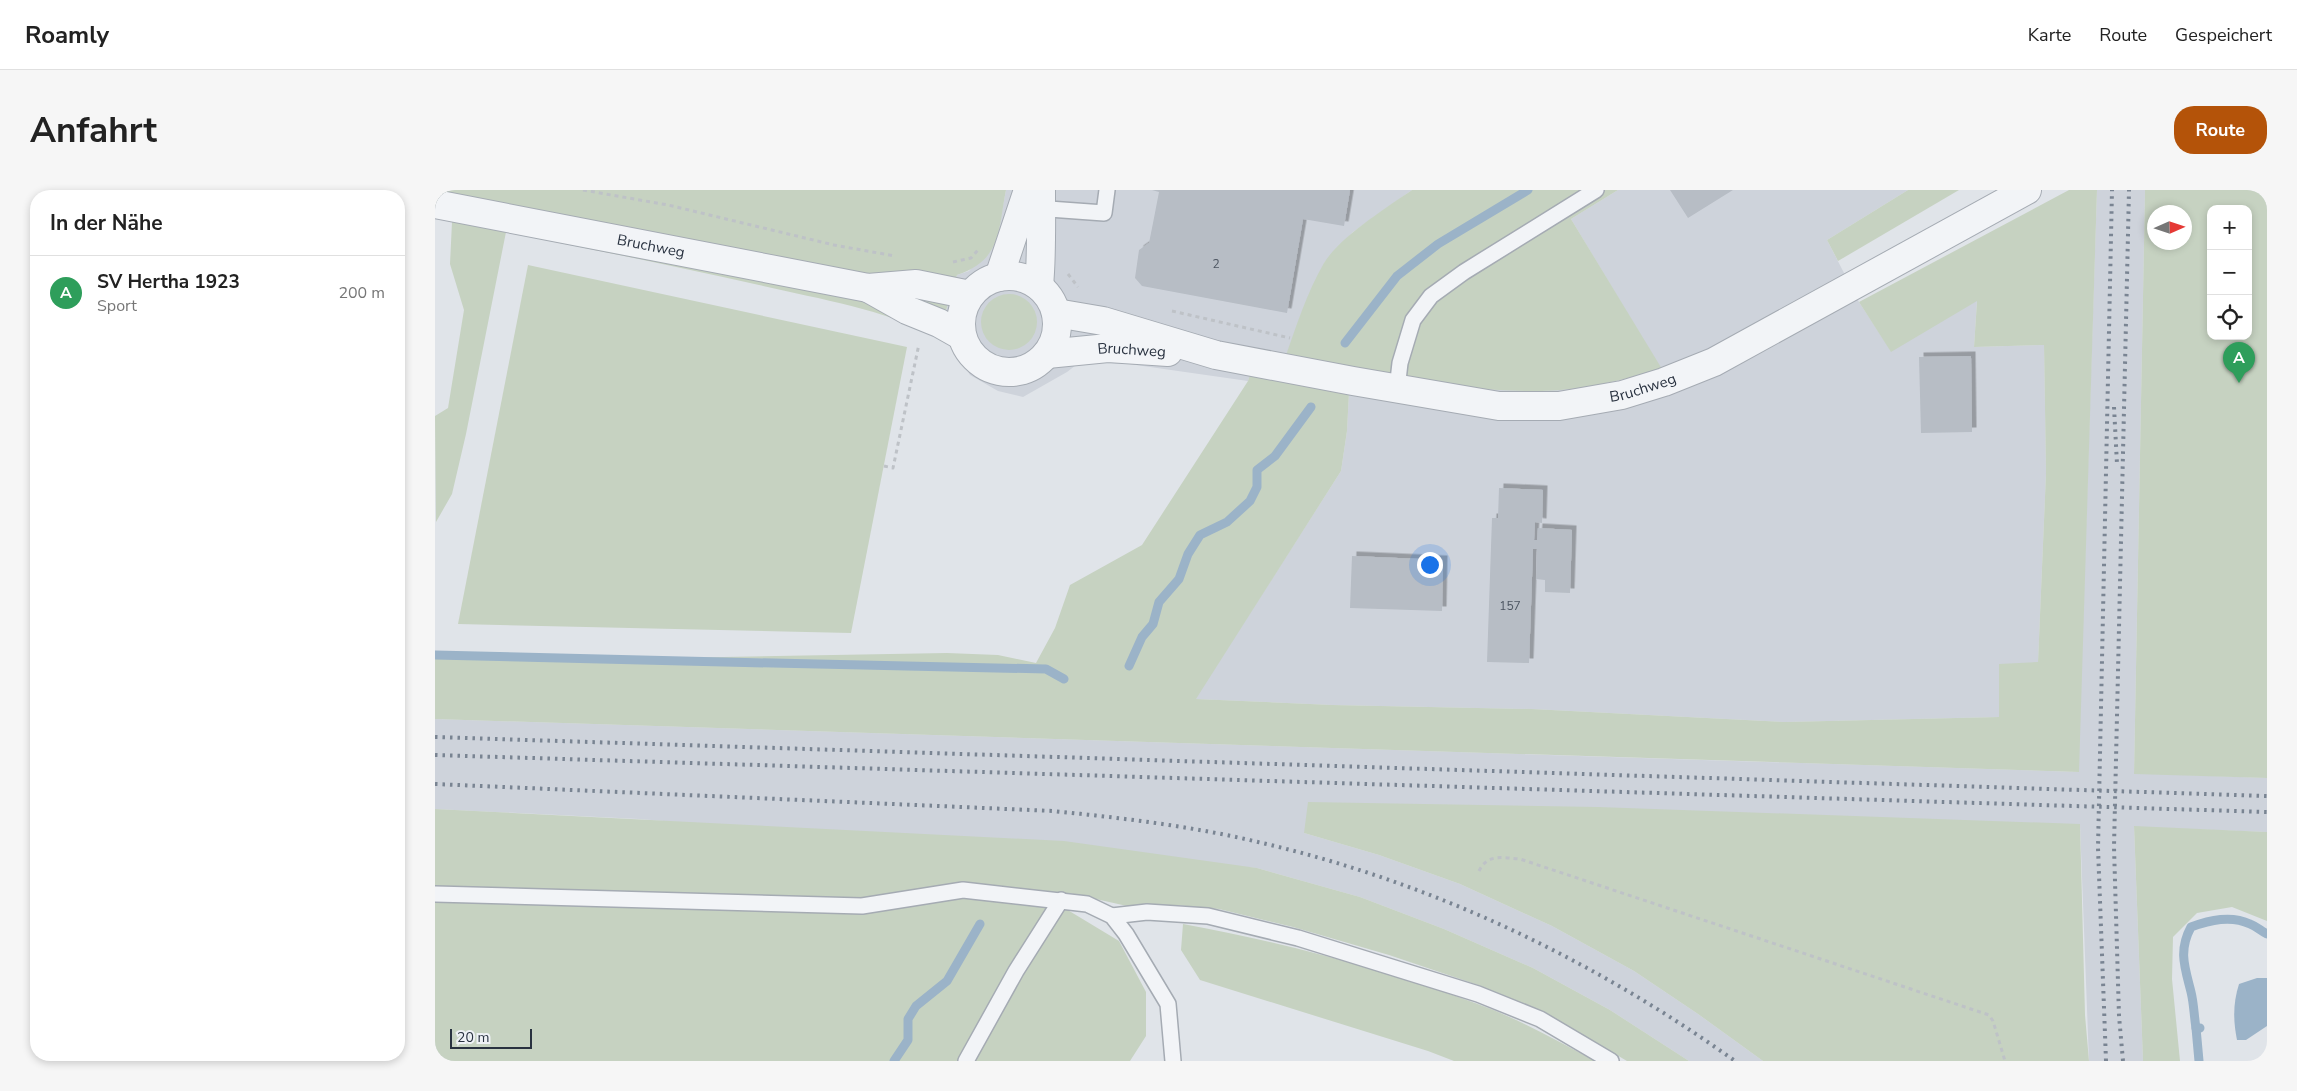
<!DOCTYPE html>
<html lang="de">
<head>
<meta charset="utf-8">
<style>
	:root { --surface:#fff; --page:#f6f6f6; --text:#222; --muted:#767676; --line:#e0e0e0; --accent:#b45309 }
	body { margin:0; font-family:"Nunito Sans",sans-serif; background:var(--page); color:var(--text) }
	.controls { position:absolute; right:15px; top:15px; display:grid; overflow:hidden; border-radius:10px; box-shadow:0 2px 8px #0003 }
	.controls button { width:45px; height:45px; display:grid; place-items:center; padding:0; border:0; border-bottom:1px solid var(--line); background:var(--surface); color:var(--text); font:25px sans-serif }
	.compass { position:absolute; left:1712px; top:15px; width:45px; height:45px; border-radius:50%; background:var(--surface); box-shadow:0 2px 8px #0003; rotate:87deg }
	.scale { position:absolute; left:15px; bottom:12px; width:82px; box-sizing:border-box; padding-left:5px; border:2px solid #293240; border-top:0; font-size:14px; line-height:18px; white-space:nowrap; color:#293240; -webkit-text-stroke:4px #eff2f6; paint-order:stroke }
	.you { position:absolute; left:994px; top:374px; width:18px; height:18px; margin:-12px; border:4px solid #fff; border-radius:50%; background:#1a73e8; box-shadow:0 0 0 8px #1a73e833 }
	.badge { display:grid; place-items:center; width:32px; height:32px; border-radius:50%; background:var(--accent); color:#fff; font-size:16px; font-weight:700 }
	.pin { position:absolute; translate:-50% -41px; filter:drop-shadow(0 1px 2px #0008) }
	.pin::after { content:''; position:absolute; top:26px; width:18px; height:15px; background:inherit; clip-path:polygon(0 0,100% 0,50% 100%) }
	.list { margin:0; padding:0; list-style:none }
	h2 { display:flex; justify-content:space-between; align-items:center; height:65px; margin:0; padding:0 20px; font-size:21px }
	h2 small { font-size:16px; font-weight:400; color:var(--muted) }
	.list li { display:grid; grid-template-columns:32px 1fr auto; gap:15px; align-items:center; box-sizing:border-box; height:75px; padding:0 20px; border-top:1px solid var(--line) }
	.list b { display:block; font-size:19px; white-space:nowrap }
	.list p { margin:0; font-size:16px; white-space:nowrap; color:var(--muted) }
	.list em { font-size:16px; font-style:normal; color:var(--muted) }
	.icon { flex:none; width:28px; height:28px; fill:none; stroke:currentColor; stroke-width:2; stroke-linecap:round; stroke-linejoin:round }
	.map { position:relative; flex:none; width:1832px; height:871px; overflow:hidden; border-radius:20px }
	header { display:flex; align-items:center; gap:30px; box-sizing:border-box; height:70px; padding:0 25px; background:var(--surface); border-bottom:1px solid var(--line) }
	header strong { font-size:24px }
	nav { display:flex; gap:28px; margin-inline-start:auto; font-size:18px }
	.intro { display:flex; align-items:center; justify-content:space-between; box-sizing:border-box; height:120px; padding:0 30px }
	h1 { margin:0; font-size:35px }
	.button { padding:12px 22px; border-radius:20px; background:var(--accent); color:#fff; font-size:18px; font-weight:700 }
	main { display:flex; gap:30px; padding:0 30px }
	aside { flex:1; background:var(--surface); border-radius:20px; box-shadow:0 2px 8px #0003 }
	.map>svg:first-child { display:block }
</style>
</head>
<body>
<header>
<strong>Roamly</strong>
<nav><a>Karte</a><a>Route</a><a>Gespeichert</a></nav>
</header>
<div class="intro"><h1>Anfahrt</h1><a class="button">Route</a></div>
<main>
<aside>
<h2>In der Nähe<small></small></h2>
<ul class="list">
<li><span class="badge" style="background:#2e9e5b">A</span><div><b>SV Hertha 1923</b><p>Sport</p></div><em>200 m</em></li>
</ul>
</aside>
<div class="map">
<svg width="1832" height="871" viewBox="0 0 1832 871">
	<defs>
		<filter id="shadow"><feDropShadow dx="4.5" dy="-4.5" stdDeviation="0" flood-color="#0004"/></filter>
	</defs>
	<rect width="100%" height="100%" fill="#e0e4e9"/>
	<g fill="#ced3db">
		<path d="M571,0H977L918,42L890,72L867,122L850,169L823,158L813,191L694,174L645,172L632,182L588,207L563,201L535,185L519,157L503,146L522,85L534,81L562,47Z"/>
		<path d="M1183,0H1473L1392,50L1424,112L1456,161L1542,110L1539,157L1609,155L1611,283L1603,472L1564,527L1350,532L1097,519L898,515L760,509L906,281L912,241L915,183L1108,201L1181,192L1226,179L1136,29Z"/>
		<path d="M1662,0H1710L1699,583L1832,588V642L1699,637L1708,871H1654L1645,634L869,643L944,665L1025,694L1117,736L1199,781L1263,824L1328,871H1254L1175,820L1098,778L1009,739L925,707L822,678L204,629L0,619V529L1643,582Z"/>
	</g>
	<g fill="#c6d2c1" fill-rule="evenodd">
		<path d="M0,0H571C563,40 567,70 522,85L503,146C446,119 385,109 324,95C240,76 155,59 71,42L31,244L17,304L1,332L0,226L13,218L29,120L15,74L17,32L0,28Z"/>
		<path d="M977,0H1183L1136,29L1227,179C1188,190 1148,200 1107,201C1043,202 978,191 915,183L912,241L906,281L761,509L898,515L1097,519L1350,532L1564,527V474L1603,472L1611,283L1609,155L1539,157L1542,111L1456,162L1424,112L1634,0H1662L1644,582L0,529V468L180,469L512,463L563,465L601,473L620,438L635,395L707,355L813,191L823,158L850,168C861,137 872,102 889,73C905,47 951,18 977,0Z"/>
		<path d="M1473,0H1524L1403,71L1392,50Z"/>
		<path d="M1710,0H1832V588L1699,584ZM1776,19H1813V146H1776ZM1720,22H1750V52H1720Z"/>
		<path d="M93,75L472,157L416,443L23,434Z"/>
		<circle cx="574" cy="132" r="28"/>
		<path d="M873,612L1163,617L1645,634L1650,825L1654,871H1328L1263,824L1199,781L1117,736L1025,694L944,665L869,643Z"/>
		<path d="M0,619L629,651L822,678L925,707L1009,739L1098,778L1175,820L1254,871H1192L1109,822L1043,795L954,765L858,737L784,719L741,715L692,716L634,703L631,719L684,751L711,802V846L695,871H0Z"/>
		<path d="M1699,636L1832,642V731L1797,717L1762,723L1738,747L1737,789L1745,871H1708Z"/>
		<path d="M748,734C847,752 946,779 1040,813C1082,828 1121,850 1160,871H1019L993,861L765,790L746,760Z"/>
	</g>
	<path fill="#9bb3c8" d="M1822,788H1832V836L1811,850H1802C1798,830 1798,813 1804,794Z"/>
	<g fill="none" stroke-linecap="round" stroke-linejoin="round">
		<g stroke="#9bb3c8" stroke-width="9">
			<path d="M910,153L962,86L1003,54L1093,0"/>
			<path d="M0,465C204,469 407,476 611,479L629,489"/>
			<path d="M694,476L707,447L718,434L724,412L744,389L753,364L765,345L792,332L815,311L822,297V280L840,266L876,217"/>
			<path d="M1761,838L1764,871"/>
			<path d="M1765,838H1761C1759,826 1759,814 1756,802C1750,778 1743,761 1756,737C1775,730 1796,725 1815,734C1821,736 1826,741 1832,744"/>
			<path d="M459,871L473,850V829L481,816L512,791L545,734"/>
		</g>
	</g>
	<g fill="#b7bdc5" filter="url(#shadow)">
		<path d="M717,0H915L909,36L868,29L852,123L707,96L700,88L704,60L714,53L718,33L724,2Z"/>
		<path d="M1235,0H1298L1253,28Z"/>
		<path d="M1536,166L1537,242L1486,243L1484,167Z"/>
		<path d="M1064,298L1108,300L1107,333L1100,332L1099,350H1102L1103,338L1137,340L1135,403L1110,402V390L1101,389L1102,359H1098L1094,473L1052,472L1057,328H1063Z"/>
		<path d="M917,366L1008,370L1007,421L915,418Z"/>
	</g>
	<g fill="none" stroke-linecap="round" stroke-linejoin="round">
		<g stroke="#a5abb3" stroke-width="18">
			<g id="service">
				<path d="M600,18L669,23L672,0"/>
				<path d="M962,199L965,173L978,130L996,106L1029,82L1161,0"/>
				<path d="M0,704L427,716L528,700L652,714L677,726L691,744L733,814L738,871"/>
				<path d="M677,726L712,722L773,726L863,748L1043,804L1105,829L1176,871"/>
				<path d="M531,871L581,781L626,710"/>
			</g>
		</g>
		<g stroke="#a5abb3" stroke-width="30">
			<g id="minor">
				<path d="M564,87L593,0"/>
				<path d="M604,96C607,64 606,32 606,0"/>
			</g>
		</g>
		<g stroke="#a5abb3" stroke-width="30">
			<g id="tertiary">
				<path id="s1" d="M0,14L433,98L481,94L535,105"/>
				<circle cx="574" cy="134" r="48"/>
				<path d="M433,98L472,120L504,133L527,146"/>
				<path id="s2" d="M621,123L668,131L781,165L918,191L1064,216H1124L1187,205L1229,192L1279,172L1592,0"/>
				<path id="s3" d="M612,164L673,158L733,162"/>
			</g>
		</g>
		<g stroke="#bec2c7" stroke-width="3" stroke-dasharray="4 4" stroke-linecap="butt">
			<path d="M148,0L233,15L399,55L460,66"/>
			<path d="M518,72L536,68L543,60"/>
			<path d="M633,84L643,97"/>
			<path d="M737,121L855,148"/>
			<path d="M449,276L458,278L484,154"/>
			<path d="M1044,681C1053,663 1068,668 1085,669L1554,825L1558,831L1570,871"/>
		</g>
		<use href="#service" stroke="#f2f4f7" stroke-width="15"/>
		<use href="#minor" stroke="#f2f4f7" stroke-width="28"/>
		<use href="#tertiary" stroke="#f2f4f7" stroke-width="28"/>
		<g stroke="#798492" stroke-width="4" stroke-dasharray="2.5 5" stroke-linecap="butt">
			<path d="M1679,217L1682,274"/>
			<path d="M0,547L1832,606"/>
			<path d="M0,565L1832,622"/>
			<path d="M0,594L618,621C687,628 756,636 823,652C996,692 1156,768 1300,871"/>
			<path d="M1671,871L1663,658L1677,0"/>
			<path d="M1688,871L1684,826L1679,657L1694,0"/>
		</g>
	</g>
	<g text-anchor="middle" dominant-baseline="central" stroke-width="4.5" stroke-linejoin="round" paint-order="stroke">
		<g font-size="12" fill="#4c5561">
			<text x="781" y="74">2</text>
			<text x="1075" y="416">157</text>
		</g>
		<g font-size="15" fill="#293240" stroke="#eff2f6">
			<text stroke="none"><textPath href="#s1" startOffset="220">Bruchweg</textPath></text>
			<text stroke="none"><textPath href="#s3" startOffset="85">Bruchweg</textPath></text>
			<text stroke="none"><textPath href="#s2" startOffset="599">Bruchweg</textPath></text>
		</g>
	</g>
</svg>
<div class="controls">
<button>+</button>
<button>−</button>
<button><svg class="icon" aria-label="locate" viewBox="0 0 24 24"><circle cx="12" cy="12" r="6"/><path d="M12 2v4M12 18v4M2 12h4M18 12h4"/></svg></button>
</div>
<svg class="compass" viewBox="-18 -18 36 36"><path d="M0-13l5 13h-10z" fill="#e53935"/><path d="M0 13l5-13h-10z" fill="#767676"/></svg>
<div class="scale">20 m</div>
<div class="you"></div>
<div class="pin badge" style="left:1804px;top:193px;background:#2e9e5b">A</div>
</div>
</main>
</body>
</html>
